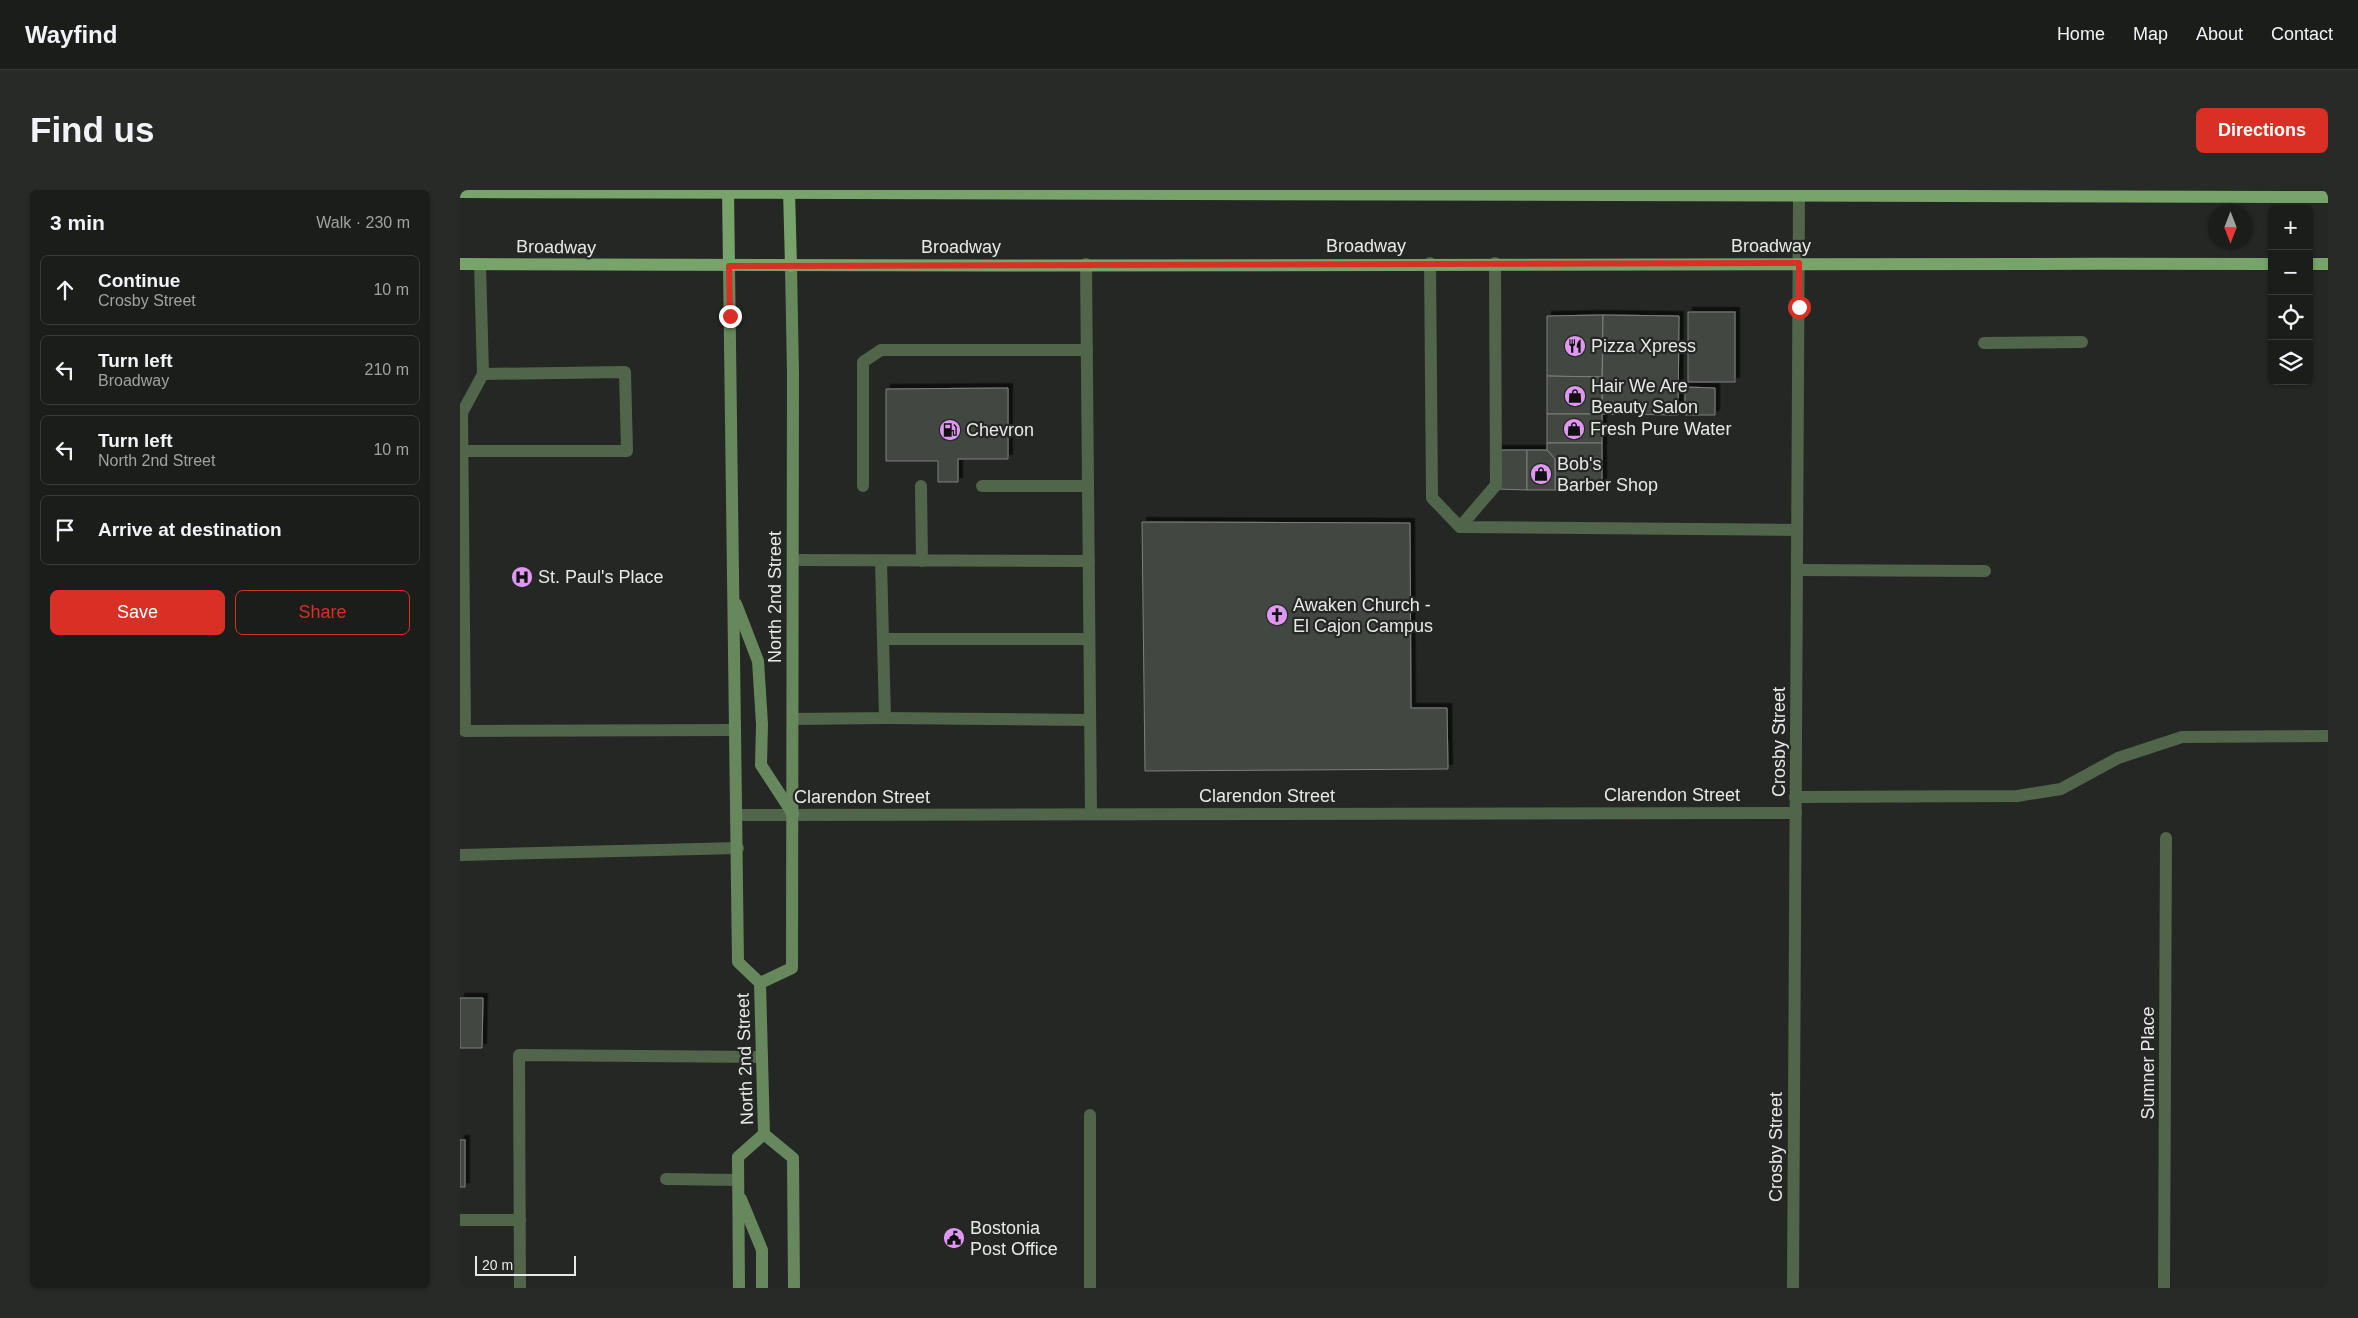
<!DOCTYPE html>
<html lang="en">
<head>
<meta charset="utf-8">
<style>
	:root { --surface:#1b1d1a; --page:#282a27; --text:#f1f3f6; --muted:#a0a2a2; --line:#393b39; --accent:#d93025 }
	body { margin:0; font-family:Helvetica,sans-serif; background:var(--page); color:var(--text) }
	.controls { position:absolute; right:15px; top:15px; display:grid; overflow:hidden; border-radius:8px; box-shadow:0 1px 4px #0004 }
	.controls button { width:45px; height:45px; display:grid; place-items:center; padding:0; border:0; border-bottom:1px solid var(--line); background:var(--surface); color:var(--text); font:25px sans-serif }
	.compass { position:absolute; left:1748px; top:15px; width:45px; height:45px; border-radius:50%; background:var(--surface); box-shadow:0 1px 4px #0004; rotate:180deg }
	.scale { position:absolute; left:15px; bottom:12px; width:101px; box-sizing:border-box; padding-left:5px; border:2px solid #e7e9e7; border-top:0; font-size:14px; line-height:18px; white-space:nowrap; color:#e7e9e7; -webkit-text-stroke:4px #242723; paint-order:stroke }
	.stop { position:absolute; width:15px; height:15px; margin:-11px; border:4px solid #d93025; border-radius:50%; background:#fff }
	.stop.end { background:#d93025; border-color:#fff; box-shadow:0 1px 5px #0008 }
	.list { margin:0; padding:0; list-style:none }
	h2 { display:flex; justify-content:space-between; align-items:center; height:65px; margin:0; padding:0 20px; font-size:21px }
	h2 small { font-size:16px; font-weight:400; color:var(--muted) }
	.list li { display:grid; grid-template-columns:32px 1fr auto; gap:15px; align-items:center; box-sizing:border-box; height:70px; margin:0 10px 10px; padding:0 10px; border:1px solid var(--line); border-radius:8px }
	.list b { display:block; font-size:19px; white-space:nowrap }
	.list p { margin:0; font-size:16px; white-space:nowrap; color:var(--muted) }
	.list em { font-size:16px; font-style:normal; color:var(--muted) }
	.actions { display:flex; gap:10px; padding:15px 20px }
	.actions a { flex:1; padding:11px 0; border:1px solid var(--accent); border-radius:8px; text-align:center; font-size:18px; color:var(--accent) }
	.actions .main { background:var(--accent); color:#fff }
	.icon { flex:none; width:28px; height:28px; fill:none; stroke:currentColor; stroke-width:2; stroke-linecap:round; stroke-linejoin:round }
	.map { position:relative; flex:none; width:1868px; height:1098px; overflow:hidden; border-radius:8px }
	header { display:flex; align-items:center; gap:30px; box-sizing:border-box; height:70px; padding:0 25px; background:var(--surface); border-bottom:1px solid var(--line) }
	header strong { font-size:24px }
	nav { display:flex; gap:28px; margin-inline-start:auto; font-size:18px }
	.intro { display:flex; align-items:center; justify-content:space-between; box-sizing:border-box; height:120px; padding:0 30px }
	h1 { margin:0; font-size:35px }
	.button { padding:12px 22px; border-radius:8px; background:var(--accent); color:#fff; font-size:18px; font-weight:700 }
	main { display:flex; gap:30px; padding:0 30px }
	aside { flex:1; background:var(--surface); border-radius:8px; box-shadow:0 1px 4px #0004 }
	.map>svg:first-child { display:block }
</style>
</head>
<body>
<header>
<strong>Wayfind</strong>
<nav><a>Home</a><a>Map</a><a>About</a><a>Contact</a></nav>
</header>
<div class="intro"><h1>Find us</h1><a class="button">Directions</a></div>
<main>
<aside>
<h2>3 min<small>Walk · 230 m</small></h2>
<ul class="list">
<li><svg class="icon" aria-label="ahead" viewBox="0 0 24 24"><path d="M12 20V5M6 11l6-6 6 6"/></svg><div><b>Continue</b><p>Crosby Street</p></div><em>10 m</em></li>
<li><svg class="icon" aria-label="left" viewBox="0 0 24 24"><path d="M17 20v-9H6M10 6l-5 5 5 5"/></svg><div><b>Turn left</b><p>Broadway</p></div><em>210 m</em></li>
<li><svg class="icon" aria-label="left" viewBox="0 0 24 24"><path d="M17 20v-9H6M10 6l-5 5 5 5"/></svg><div><b>Turn left</b><p>North 2nd Street</p></div><em>10 m</em></li>
<li><svg class="icon" aria-label="arrive" viewBox="0 0 24 24"><path d="M6 21V4h12l-3 4 3 4H6"/></svg><div><b>Arrive at destination</b></div></li>
</ul>
<div class="actions"><a class="main">Save</a><a>Share</a></div>
</aside>
<div class="map">
<svg width="1868" height="1098" viewBox="0 0 1868 1098">
	<defs>
		<filter id="shadow"><feDropShadow dx="4.5" dy="-4.5" stdDeviation="0" flood-color="#0009"/></filter>
	</defs>
	<rect width="100%" height="100%" fill="#242723"/>
	<g fill="#434642" stroke="#7d807c" filter="url(#shadow)">
		<rect x="1228" y="122" width="47" height="70"/>
		<path d="M1143,125L1142,187L1087,186V126Z"/>
		<path d="M1143,125L1219,126L1218,225L1142,224Z"/>
		<path d="M1087,186L1142,187V224H1087Z"/>
		<path d="M1225,197L1255,198V225H1225Z"/>
		<path d="M548,198V269H498V292H478V271H426V199Z"/>
		<rect x="1087" y="224" width="55" height="29"/>
		<path d="M1087,253H1142V300H1095V269L1087,260Z"/>
		<path d="M1037,260H1067V300L1037,299Z"/>
		<path d="M1067,260H1087L1095,269V300H1067Z"/>
		<path d="M682,332L950,333L951,518H987L988,579L685,581Z"/>
		<path d="M0,808H23L22,858H0Z"/>
		<rect x="0" y="950" width="5" height="47"/>
	</g>
	<g fill="none" stroke-linecap="round" stroke-linejoin="round">
		<g stroke="#506549" stroke-width="12">
			<path d="M970,73L972,308L1000,337L1337,340"/>
			<path d="M20,74L23,184L2,223L5,541L275,540"/>
			<path d="M626,74L631,624"/>
			<path d="M1524,153L1622,152"/>
			<path d="M2,261H167L165,182L23,184"/>
			<path d="M403,296V172L421,160H627"/>
			<path d="M461,296L462,371"/>
			<path d="M522,296H628"/>
			<path d="M1000,337L1036,295L1035,73"/>
			<path d="M333,370L629,371"/>
			<path d="M1337,380L1525,381"/>
			<path d="M423,449H629"/>
			<path d="M425,528L630,530"/>
			<path d="M333,529L425,528L421,371"/>
			<path d="M1335,607L1557,606L1601,599L1658,568L1722,547L1868,546"/>
			<path d="M0,665L278,658"/>
			<path d="M630,925V1098"/>
			<path d="M206,989L278,990"/>
			<path d="M0,1030H60"/>
			<path d="M60,1098L59,865L302,867"/>
		</g>
		<g stroke="#506549" stroke-width="12">
			<path d="M278,625L1336,623"/>
			<path d="M1333,1098L1339,6"/>
			<path d="M1704,1098L1706,648"/>
		</g>
		<g stroke="#66885c" stroke-width="12">
			<path d="M269,76L278,772L300,793L304,944L333,968L334,1098"/>
			<path d="M276,414L298,471L302,534L301,575L333,624"/>
			<path d="M300,793L332,778L333,184L331,76"/>
			<path d="M281,1009L302,1060V1098"/>
			<path d="M279,1098L278,967L304,944"/>
		</g>
		<g stroke="#78a36b" stroke-width="12">
			<path d="M268,0L269,76"/>
			<path d="M329,0L331,76"/>
			<path d="M0,2L1868,7"/>
			<path d="M0,74C604,78 1208,73 1812,74"/>
			<path d="M1849,74H1868"/>
		</g>
	</g>
	<g fill="none" stroke-linecap="round" stroke-linejoin="round">
		<path stroke="#d93025" stroke-width="6" d="M270,126L269,76L1339,73V117"/>
	</g>
	<defs>
		<g id="restaurant-disc" transform="scale(1.125)"><circle r="9.5" fill="#de98f2" stroke="#242723"/><path d="M-5-6h1v4h1v-4h1v4h1v-4h1v5L-1.5 .5V6h-2V.5L-5-1ZM5-6V6H3V1.5H1.5Q1.5-4 5-6Z" fill="#111"/></g>
		<g id="shop-disc" transform="scale(1.125)"><circle r="9.5" fill="#de98f2" stroke="#242723"/><path d="M-5-2.5h2.3a2.7 3.5 0 0 1 5.4 0H5L5.5 6h-11ZM-1.5-2.5h3a1.5 2.3 0 0 0-3 0Z" fill="#111"/></g>
		<g id="fuel-disc" transform="scale(1.125)"><circle r="9.5" fill="#de98f2" stroke="#242723"/><path d="M-5.5-6h7V0h2V4h1.3V-2.5L3-4.5l.8-.8L6-3V5H2.5V1h-1V6h-7ZM-4.2-4.7v3.2H.2V-4.7Z" fill="#111"/></g>
		<g id="hospital-disc" transform="scale(1.125)"><circle r="9.5" fill="#de98f2" stroke="#242723"/><path d="M-5-5h3v3.5h4V-5h3V5h-3V1.5h-4V5h-3Z" fill="#111"/></g>
		<g id="church-disc" transform="scale(1.125)"><circle r="9.5" fill="#de98f2" stroke="#242723"/><path d="M-1.2-6h2.4v3.5h3.3v2.4h-3.3V6h-2.4V-.1h-3.3v-2.4h3.3Z" fill="#111"/></g>
		<g id="civic-disc" transform="scale(1.125)"><circle r="9.5" fill="#de98f2" stroke="#242723"/><path d="M-.6-6.5H3V-4.5H.6V-3L4-1V1h2V6H-6V1h2V-1L-.6-3ZM-1.2 2.5V6h2.4V2.5Z" fill="#111"/></g>
	</defs>
	<g fill-rule="evenodd">
		<use href="#restaurant-disc" x="1115" y="156"/>
		<use href="#shop-disc" x="1115" y="206"/>
		<use href="#shop-disc" x="1114" y="239"/>
		<use href="#fuel-disc" x="490" y="240"/>
		<use href="#shop-disc" x="1081" y="284"/>
		<use href="#hospital-disc" x="62" y="387"/>
		<use href="#church-disc" x="817" y="425"/>
		<use href="#civic-disc" x="494" y="1048"/>
	</g>
	<g text-anchor="middle" dominant-baseline="central" stroke-width="4.5" stroke-linejoin="round" paint-order="stroke">
		<g font-size="18" fill="#e7e9e7" stroke="#242723">
			<text x="906" y="56">Broadway</text>
			<text x="1311" y="56">Broadway</text>
			<text transform="translate(96 57) rotate(1)">Broadway</text>
			<text x="501" y="57">Broadway</text>
			<text transform="translate(315 407) rotate(-90)">North 2nd Street</text>
			<text transform="translate(1319 552) rotate(-90)">Crosby Street</text>
			<text x="1212" y="605">Clarendon Street</text>
			<text x="807" y="606">Clarendon Street</text>
			<text x="402" y="607">Clarendon Street</text>
			<text transform="translate(285 869) rotate(-92)">North 2nd Street</text>
			<text transform="translate(1688 873) rotate(-90)">Sumner Place</text>
			<text transform="translate(1316 957) rotate(-90)">Crosby Street</text>
		</g>
		<g font-size="18" fill="#e7e9e7" stroke="#242723" text-anchor="start">
			<text x="1131" y="156">Pizza Xpress</text>
			<text x="1131" y="196">Hair We Are<tspan x="1131" dy="21">Beauty Salon</tspan></text>
			<text x="1130" y="239">Fresh Pure Water</text>
			<text x="506" y="240">Chevron</text>
			<text x="1097" y="274">Bob's<tspan x="1097" dy="21">Barber Shop</tspan></text>
			<text x="78" y="387">St. Paul's Place</text>
			<text x="833" y="415">Awaken Church -<tspan x="833" dy="21">El Cajon Campus</tspan></text>
			<text x="510" y="1038">Bostonia<tspan x="510" dy="21">Post Office</tspan></text>
		</g>
	</g>
</svg>
<div class="controls">
<button>+</button>
<button>−</button>
<button><svg class="icon" aria-label="locate" viewBox="0 0 24 24"><circle cx="12" cy="12" r="6"/><path d="M12 2v4M12 18v4M2 12h4M18 12h4"/></svg></button>
<button><svg class="icon" aria-label="layers" viewBox="0 0 24 24"><path d="M12 4l9 5-9 5-9-5zM3 14l9 5 9-5"/></svg></button>
</div>
<svg class="compass" viewBox="-18 -18 36 36"><path d="M0-13l5 13h-10z" fill="#e53935"/><path d="M0 13l5-13h-10z" fill="#a0a2a2"/></svg>
<div class="scale">20 m</div>
<div class="stop" style="left:1339px;top:117px"></div>
<div class="stop end" style="left:270px;top:126px"></div>
</div>
</main>
</body>
</html>
